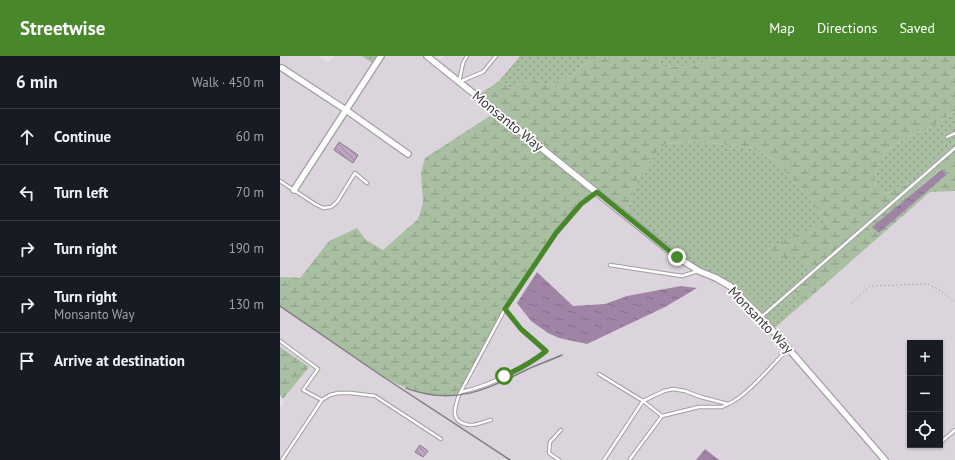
<!DOCTYPE html>
<html lang="en">
<head>
<meta charset="utf-8">
<style>
	:root { --surface:#171b24; --page:#20242c; --text:#f1f3f6; --muted:#9ea1a6; --line:#363941; --accent:#48882a }
	body { margin:0; font-family:"PT Sans",sans-serif; background:var(--page); color:var(--text) }
	.controls { position:absolute; right:12px; bottom:12px; display:grid; overflow:hidden; border-radius:0px; box-shadow:0 1px 3px #0004 }
	.controls button { width:36px; height:36px; display:grid; place-items:center; padding:0; border:0; border-bottom:1px solid var(--line); background:var(--surface); color:var(--text); font:20px sans-serif }
	.stop { position:absolute; width:12px; height:12px; margin:-9px; border:3px solid #48882a; border-radius:50%; background:#fff }
	.stop.end { background:#48882a; border-color:#fff; box-shadow:0 1px 4px #0008 }
	.list { margin:0; padding:0; list-style:none }
	h2 { display:flex; justify-content:space-between; align-items:center; height:52px; margin:0; padding:0 16px; font-size:17px }
	h2 small { font-size:13px; font-weight:400; color:var(--muted) }
	.list li { display:grid; grid-template-columns:26px 1fr auto; gap:12px; align-items:center; box-sizing:border-box; height:56px; padding:0 16px; border-top:1px solid var(--line) }
	.list b { display:block; font-size:15px; white-space:nowrap }
	.list p { margin:0; font-size:13px; white-space:nowrap; color:var(--muted) }
	.list em { font-size:13px; font-style:normal; color:var(--muted) }
	.icon { flex:none; width:22px; height:22px; fill:none; stroke:currentColor; stroke-width:2; stroke-linecap:round; stroke-linejoin:round }
	.map { position:relative; flex:none; width:675px; height:404px; overflow:hidden }
	header { display:flex; align-items:center; gap:24px; box-sizing:border-box; height:56px; padding:0 20px; background:var(--accent); color:#fff }
	header strong { font-size:19px }
	nav { display:flex; gap:22px; margin-inline-start:auto; font-size:14px }
	main { display:flex }
	aside { flex:1; background:var(--surface) }
	.map>svg:first-child { display:block }
</style>
</head>
<body>
<header>
<strong>Streetwise</strong>
<nav><a>Map</a><a>Directions</a><a>Saved</a></nav>
</header>
<main>
<aside>
<h2>6 min<small>Walk · 450 m</small></h2>
<ul class="list">
<li><svg class="icon" aria-label="ahead" viewBox="0 0 24 24"><path d="M12 20V5M6 11l6-6 6 6"/></svg><div><b>Continue</b></div><em>60 m</em></li>
<li><svg class="icon" aria-label="left" viewBox="0 0 24 24"><path d="M17 20v-9H6M10 6l-5 5 5 5"/></svg><div><b>Turn left</b></div><em>70 m</em></li>
<li><svg class="icon" aria-label="right" viewBox="0 0 24 24"><path d="M7 20v-9h11M14 6l5 5-5 5"/></svg><div><b>Turn right</b></div><em>190 m</em></li>
<li><svg class="icon" aria-label="right" viewBox="0 0 24 24"><path d="M7 20v-9h11M14 6l5 5-5 5"/></svg><div><b>Turn right</b><p>Monsanto Way</p></div><em>130 m</em></li>
<li><svg class="icon" aria-label="arrive" viewBox="0 0 24 24"><path d="M6 21V4h12l-3 4 3 4H6"/></svg><div><b>Arrive at destination</b></div></li>
</ul>
</aside>
<div class="map">
<svg width="675" height="404" viewBox="0 0 675 404">
	<defs>
		<pattern id="grass-dots" width="8" height="8" patternUnits="userSpaceOnUse"><rect width="8" height="8" fill="#a9bfa1"/><path d="M2 2h.1M6 6h.1" fill="none" stroke="#8b9c84" stroke-width="1.8" stroke-linecap="round"/></pattern>
		<pattern id="wetland-marsh" width="20" height="14" patternUnits="userSpaceOnUse"><rect width="20" height="14" fill="#a9bfa1"/><path d="M1 5h8M5 5V1M11 12h8M15 12V8" fill="none" stroke="#8b9c84"/></pattern>
		<pattern id="water-ripples" width="26" height="14" patternUnits="userSpaceOnUse"><rect width="26" height="14" fill="#a084a5"/><path d="M2 4q2-2 4 0t4 0M15 11q2-2 4 0t4 0" fill="none" stroke="#836d87"/></pattern>
		<pattern id="building-back-hatch" width="6" height="6" patternUnits="userSpaceOnUse"><rect width="6" height="6" fill="#c1a4c6"/><path d="M-1 5l2 2M0 0l6 6M5-1l2 2" fill="none" stroke="#9e87a2"/></pattern>
	</defs>
	<rect width="100%" height="100%" fill="#e4e1e5"/>
	<g fill="#dcd4dd" fill-rule="evenodd">
		<path d="M0,0H38L48,7L54,0H82L95,9L101,0H147L157,8L163,0H240L219,25L197,40L216,55L141,117L143,147L138,163L103,194L86,184L77,172L49,185L20,222H0Z"/>
		<path d="M675,135V404H0V351L3,349V343L29,311L0,291V250L99,318L119,329L146,337L163,340L179,339L225,253L276,177L301,148L317,136L450,230L492,274L650,136ZM630,287H660V389H630Z"/>
	</g>
	<g fill="url(#grass-dots)">
		<path d="M82,0H101L95,9Z"/>
		<path d="M240,0H319L305,8L289,21L267,29L251,22L231,32L219,25Z"/>
		<path d="M379,0H449L409,10L380,11Z"/>
		<path d="M675,56V92L642,121L605,138L595,132L596,115L606,95L624,83L653,70Z"/>
		<path d="M411,85L466,91L492,102L522,134L547,165L498,203L521,199L532,217L513,234L527,244L492,274L450,230L419,215L345,159L358,123L378,95L386,88Z"/>
	</g>
	<g fill="url(#wetland-marsh)" fill-rule="evenodd">
		<path d="M319,0H379L380,11L409,10L449,0H675V56L653,70L624,83L606,95L596,115L595,131L605,138L642,121L675,92V135L650,136L527,244L512,234L532,217L521,200L498,203L487,192L547,165L522,134L492,102L466,91L411,85L386,88L378,95L358,123L345,159L317,137L301,148L276,177L225,253L179,339L163,340L146,337L119,329L99,318L0,250V221L20,222L49,185L77,172L86,184L103,194L138,163L143,147L141,117L145,102L216,56L197,40L219,25L231,32L251,22L267,29L289,21L305,8ZM661,113L665,119L599,177L593,171Z"/>
		<path d="M0,291L29,311L3,343L0,339Z"/>
	</g>
	<g fill="url(#water-ripples)">
		<path d="M662,113L666,119L599,177L592,171Z"/>
		<path d="M257,216L293,250L325,248L347,240L401,230L417,232L385,251L307,288L279,282L268,277L251,265L237,247Z"/>
		<path d="M425,393L439,404H416Z"/>
	</g>
	<g fill="url(#building-back-hatch)" stroke="#7e7c7f">
		<path d="M59,86L78,99L73,107L54,94Z"/>
		<path d="M140,389L148,395L143,401L135,396Z"/>
	</g>
	<g fill="none" stroke-linecap="round" stroke-linejoin="round">
		<g stroke="#a09ea1" stroke-width="4.5">
			<g id="lane">
				<path d="M187,0L183,7L179,26L203,16L216,0"/>
				<path d="M667,81L675,77"/>
				<path d="M0,125L35,148L43,152L51,151L57,146L75,117L87,127"/>
				<path d="M330,209L402,220L418,215"/>
				<path d="M481,261L675,92"/>
				<path d="M0,285L38,313L23,334L42,344L50,339L58,337H71L95,340L161,383"/>
				<path d="M319,318L363,345L382,360L350,403"/>
				<path d="M181,336C209,330 244,313 266,295L241,273L225,253"/>
				<path d="M448,348C467,340 492,309 508,293"/>
				<path d="M211,364C205,365 196,370 189,369C170,366 174,353 179,339L225,253L276,177L301,148L317,136"/>
				<path d="M660,387L675,374"/>
				<path d="M647,389H649"/>
				<path d="M2,404L42,344"/>
				<path d="M279,404L269,397L270,386L281,374"/>
				<path d="M324,404L363,345L384,335L393,333L405,335L421,341L448,348L442,351H419L382,360"/>
			</g>
		</g>
		<g stroke="#a09ea1" stroke-width="8">
			<g id="street">
				<path d="M147,0L397,201L419,215L436,222L450,230L481,261L605,404"/>
				<path d="M2,12L66,54L128,98"/>
				<path d="M14,134L101,0"/>
			</g>
		</g>
		<path stroke="#8c8a8c" stroke-width="1" stroke-dasharray="1 3" stroke-linecap="butt" d="M571,247L590,230L648,228L658,233L675,246"/>
		<use href="#lane" stroke="#fff" stroke-width="2.5"/>
		<use href="#street" stroke="#fff" stroke-width="5.5"/>
		<g stroke="#817f81" stroke-width="1.5">
			<path d="M0,250L99,318L230,404"/>
			<path d="M126,332C174,350 206,334 248,313C259,308 271,304 282,299"/>
		</g>
	</g>
	<g fill="none" stroke-linecap="round" stroke-linejoin="round">
		<path stroke="#48882a" stroke-width="5" d="M224,320C239,313 253,306 266,295L241,273L225,253L276,177L301,148L317,136L397,201"/>
	</g>
	<g text-anchor="middle" dominant-baseline="central" stroke-width="3.5" stroke-linejoin="round" paint-order="stroke">
		<g font-size="14" fill="#3a393a" stroke="#fff">
			<text transform="translate(228 65) rotate(39)">Monsanto Way</text>
			<text transform="translate(481 264) rotate(46)">Monsanto Way</text>
		</g>
	</g>
</svg>
<div class="controls">
<button>+</button>
<button>−</button>
<button><svg class="icon" aria-label="locate" viewBox="0 0 24 24"><circle cx="12" cy="12" r="6"/><path d="M12 2v4M12 18v4M2 12h4M18 12h4"/></svg></button>
</div>
<div class="stop" style="left:224px;top:320px"></div>
<div class="stop end" style="left:397px;top:201px"></div>
</div>
</main>
</body>
</html>
